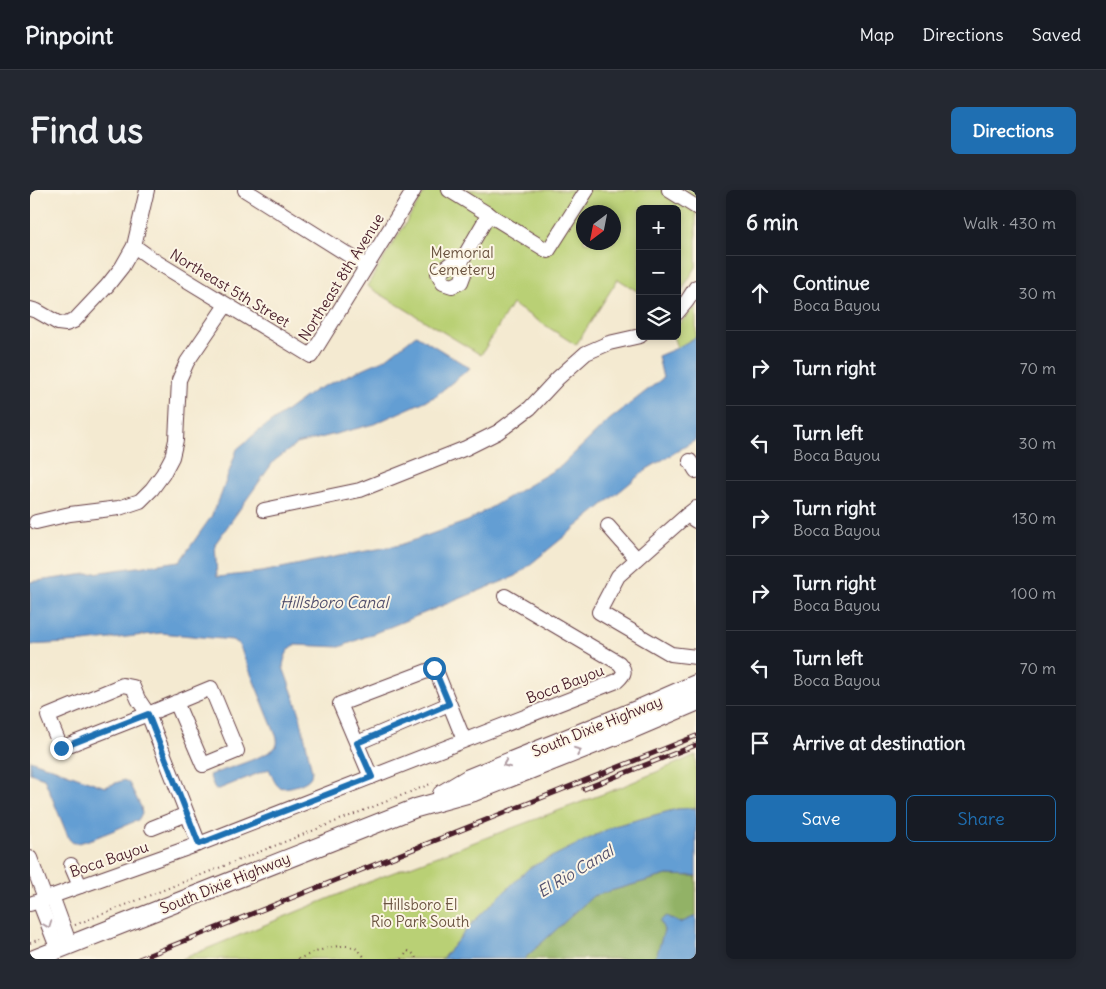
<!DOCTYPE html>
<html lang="en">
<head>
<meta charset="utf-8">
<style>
	:root { --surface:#171b24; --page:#242831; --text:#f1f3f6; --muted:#9ea1a6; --line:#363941; --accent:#1f6fb2 }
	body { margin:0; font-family:Delius,sans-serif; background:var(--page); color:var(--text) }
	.controls { position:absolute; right:15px; top:15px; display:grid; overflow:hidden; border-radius:8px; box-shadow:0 2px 8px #0003 }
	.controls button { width:45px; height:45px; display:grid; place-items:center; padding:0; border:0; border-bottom:1px solid var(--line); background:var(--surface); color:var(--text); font:25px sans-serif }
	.compass { position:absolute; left:546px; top:15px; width:45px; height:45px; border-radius:50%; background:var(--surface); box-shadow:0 2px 8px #0003; rotate:212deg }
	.stop { position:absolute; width:15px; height:15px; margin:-11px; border:4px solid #1f6fb2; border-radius:50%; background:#fff }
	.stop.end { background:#1f6fb2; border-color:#fff; box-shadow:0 1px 5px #0008 }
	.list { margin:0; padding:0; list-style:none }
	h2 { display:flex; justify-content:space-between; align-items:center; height:65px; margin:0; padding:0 20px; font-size:21px }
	h2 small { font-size:16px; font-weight:400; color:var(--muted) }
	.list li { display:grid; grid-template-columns:32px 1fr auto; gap:15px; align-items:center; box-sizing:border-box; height:75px; padding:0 20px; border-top:1px solid var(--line) }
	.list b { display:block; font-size:19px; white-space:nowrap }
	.list p { margin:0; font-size:16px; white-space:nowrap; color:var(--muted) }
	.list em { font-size:16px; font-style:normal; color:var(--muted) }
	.actions { display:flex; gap:10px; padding:15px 20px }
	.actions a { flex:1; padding:11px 0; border:1px solid var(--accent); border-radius:8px; text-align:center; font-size:18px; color:var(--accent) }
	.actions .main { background:var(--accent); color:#fff }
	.icon { flex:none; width:28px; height:28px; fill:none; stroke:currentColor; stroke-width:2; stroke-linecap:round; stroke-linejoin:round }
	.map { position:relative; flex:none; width:666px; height:769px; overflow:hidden; border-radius:8px }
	header { display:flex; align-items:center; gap:30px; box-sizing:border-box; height:70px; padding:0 25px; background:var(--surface); border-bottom:1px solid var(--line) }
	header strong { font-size:24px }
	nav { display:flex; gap:28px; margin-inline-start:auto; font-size:18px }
	.intro { display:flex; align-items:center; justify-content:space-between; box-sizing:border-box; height:120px; padding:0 30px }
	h1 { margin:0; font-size:35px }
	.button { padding:12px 22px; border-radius:8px; background:var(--accent); color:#fff; font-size:18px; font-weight:700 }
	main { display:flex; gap:30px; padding:0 30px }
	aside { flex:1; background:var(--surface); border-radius:8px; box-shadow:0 2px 8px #0003 }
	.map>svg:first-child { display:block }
</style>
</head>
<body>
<header>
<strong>Pinpoint</strong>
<nav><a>Map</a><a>Directions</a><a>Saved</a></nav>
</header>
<div class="intro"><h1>Find us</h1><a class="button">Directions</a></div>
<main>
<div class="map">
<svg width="666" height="769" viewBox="0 0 666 769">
	<rect width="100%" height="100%" fill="#fcf5e5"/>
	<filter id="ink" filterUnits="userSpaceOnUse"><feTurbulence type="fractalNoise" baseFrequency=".02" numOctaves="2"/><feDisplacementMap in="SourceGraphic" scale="10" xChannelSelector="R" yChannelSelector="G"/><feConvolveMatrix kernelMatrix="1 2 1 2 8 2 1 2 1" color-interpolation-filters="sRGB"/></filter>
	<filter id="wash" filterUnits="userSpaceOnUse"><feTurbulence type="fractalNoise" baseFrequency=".0096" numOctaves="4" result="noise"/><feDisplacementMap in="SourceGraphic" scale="20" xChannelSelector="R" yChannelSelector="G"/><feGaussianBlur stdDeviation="1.12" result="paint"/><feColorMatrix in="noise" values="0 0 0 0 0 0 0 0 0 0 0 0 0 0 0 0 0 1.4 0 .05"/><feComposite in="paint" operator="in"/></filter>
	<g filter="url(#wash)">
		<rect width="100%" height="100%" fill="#f4ead1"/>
		<g fill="#b9d075" stroke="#827850" fill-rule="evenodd">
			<path d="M396,0H666V77L647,108V19H610V103L588,89L546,155L482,114L451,165L337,96ZM554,22H584V52H554Z"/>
			<path d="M666,116V147L647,158L643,146H647V136Z"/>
			<path d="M666,565V618L647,619L584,636L444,731L412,769H152L351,687L589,598Z"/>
		</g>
		<path fill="#92b266" stroke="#6e6848" d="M637,685L666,686V726L650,733L636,726C634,740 633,759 623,769H494L563,706Z"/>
		<g fill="#649ed3" stroke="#575e7f">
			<path d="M386,145L440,178L404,207L344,234L267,254L244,271L185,354L187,387L232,382L309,366L370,355L438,331L531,276L579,230L633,188L628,166L647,158L666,147V250L617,279L486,386L310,457L265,455C257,459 254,468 253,477L269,521L282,581C281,584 282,586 279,589C275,594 255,600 249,597C244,593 242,585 239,579L189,599H185L179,585C190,581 243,565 246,556C248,554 247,551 247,548L210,457L208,453L202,450L131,443L54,452L0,455V392L150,371L181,327L191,305L207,259L226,243L285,200L355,169Z"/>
			<path d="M0,570L75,597L94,590L99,593L111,617L112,624L108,630C98,634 54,654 46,653C42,653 42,652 39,649L14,588L0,583Z"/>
			<path d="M666,618V686L637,685L563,706L494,769H412L444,731L499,678L584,636L647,619Z"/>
			<path d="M636,726L650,733L666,726V769H623L627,764L634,740L630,731Z"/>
		</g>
	</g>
	<g filter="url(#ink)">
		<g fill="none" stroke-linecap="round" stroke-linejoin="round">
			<g stroke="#643d44" stroke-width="16">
				<g id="minor">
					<path d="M215,0L336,76"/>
					<path d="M419,0L518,61L557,0"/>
					<path d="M639,0L666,17"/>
					<path d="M104,56L125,71L281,166L384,0"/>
					<path d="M431,72H423L408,83L413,93L422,96L431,92L434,84L431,72L459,24"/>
					<path d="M0,119L7,121L28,133L36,134L44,131L77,96L92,77L104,56L117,0"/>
					<path d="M647,123L657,111L666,97"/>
					<path d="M660,271L666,281"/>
					<path d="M666,318L657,325L666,331"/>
					<path d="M234,320L330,300L436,258L468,242L500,218L528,188L556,163L579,153L610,146"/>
					<path d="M657,325L588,386L569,422L641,464L666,467"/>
					<path d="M6,332L40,324L89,318L110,311L122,299L133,284L142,267L146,250L149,190L157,172L196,115"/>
					<path d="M578,336L607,369"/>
					<path d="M93,495L103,497L108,509L118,524L31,558L18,526Z"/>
					<path d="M146,512L173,575L207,561L181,498L118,524L169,654"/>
					<path d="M327,553L419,514"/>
					<path d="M341,587L310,514L405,478L434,550"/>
					<path d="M122,638L157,624"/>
					<path d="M0,668L15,708"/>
					<path d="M41,675L50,696"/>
					<path d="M22,706L40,755"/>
					<path d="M9,711L28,760"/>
					<path d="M0,714L169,654L587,491C595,484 596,481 589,473L475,406"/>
				</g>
			</g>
			<g stroke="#643d44" stroke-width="20">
				<g id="major">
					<path d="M412,604L439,588L609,519L666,494"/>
					<path d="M4,769L386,618L444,602L598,541L666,512"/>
				</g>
			</g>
			<g stroke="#643d44" stroke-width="2" stroke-dasharray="1 4" stroke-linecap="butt">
				<path d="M45,735L403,593"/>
				<path d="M0,753L10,749"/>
				<path d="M268,769C283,763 309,751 325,758C330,760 333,766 336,769"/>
				<path d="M372,769L378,761C382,763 385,764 386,769"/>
			</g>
			<use href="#minor" stroke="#fff" stroke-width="14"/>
			<use href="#major" stroke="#fff" stroke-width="18"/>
			<g stroke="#4a1f2b" stroke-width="5">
				<g id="rail">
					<path d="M554,599L666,555"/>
					<path d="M109,769L666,546"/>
				</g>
			</g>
			<use href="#rail" stroke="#fcf5e5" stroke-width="3" stroke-dasharray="9" stroke-linecap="butt"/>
		</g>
		<defs><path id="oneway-chevron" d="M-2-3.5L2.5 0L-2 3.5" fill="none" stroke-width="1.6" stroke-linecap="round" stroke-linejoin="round" transform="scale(1.25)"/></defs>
		<g stroke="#ae9aa0">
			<use href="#oneway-chevron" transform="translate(548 561) rotate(-22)"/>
			<use href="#oneway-chevron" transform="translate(476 574) rotate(158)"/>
			<use href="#oneway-chevron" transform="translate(18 735) rotate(69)"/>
		</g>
	</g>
	<g fill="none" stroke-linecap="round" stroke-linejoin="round" filter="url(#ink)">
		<path stroke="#1f6fb2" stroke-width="6" d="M31,558L118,524L169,654L342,587L327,553L419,514L404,478"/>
	</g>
	<g text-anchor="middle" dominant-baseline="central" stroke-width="4" stroke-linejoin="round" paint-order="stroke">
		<g font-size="15" fill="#6b5441" stroke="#fcf5e5">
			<text x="432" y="62">Memorial<tspan x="432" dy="17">Cemetery</tspan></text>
			<text x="390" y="714">Hillsboro El<tspan x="390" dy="17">Rio Park South</tspan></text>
		</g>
		<g font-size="15" fill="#4a1f2b" stroke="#fcf5e5">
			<text transform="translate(311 87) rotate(-58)">Northeast 8th Avenue</text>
			<text transform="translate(200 98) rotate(31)">Northeast 5th Street</text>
			<text transform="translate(535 494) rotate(-21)">Boca Bayou</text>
			<text transform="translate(567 536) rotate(-22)">South Dixie Highway</text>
			<text transform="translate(79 669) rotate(-19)">Boca Bayou</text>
			<text transform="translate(195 693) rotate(-22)">South Dixie Highway</text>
		</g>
		<g font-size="16" font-style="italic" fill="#54526e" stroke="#fcf5e5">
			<text x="304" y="412">Hillsboro Canal</text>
			<text transform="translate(545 681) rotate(-31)">El Rio Canal</text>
		</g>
	</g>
</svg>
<div class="controls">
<button>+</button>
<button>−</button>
<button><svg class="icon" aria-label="layers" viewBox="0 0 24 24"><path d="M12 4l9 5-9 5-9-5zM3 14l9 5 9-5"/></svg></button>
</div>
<svg class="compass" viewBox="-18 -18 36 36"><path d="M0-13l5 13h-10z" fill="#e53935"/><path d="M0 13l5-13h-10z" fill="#9ea1a6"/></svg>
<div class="stop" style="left:404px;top:478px"></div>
<div class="stop end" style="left:31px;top:558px"></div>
</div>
<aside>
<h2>6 min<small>Walk · 430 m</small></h2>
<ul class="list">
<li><svg class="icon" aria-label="ahead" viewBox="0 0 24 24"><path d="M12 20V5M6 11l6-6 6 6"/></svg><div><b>Continue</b><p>Boca Bayou</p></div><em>30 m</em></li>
<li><svg class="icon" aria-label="right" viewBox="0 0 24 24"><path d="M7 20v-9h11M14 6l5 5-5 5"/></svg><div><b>Turn right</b></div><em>70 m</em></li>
<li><svg class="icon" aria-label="left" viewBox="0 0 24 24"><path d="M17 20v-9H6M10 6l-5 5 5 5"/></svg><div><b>Turn left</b><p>Boca Bayou</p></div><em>30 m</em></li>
<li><svg class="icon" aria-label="right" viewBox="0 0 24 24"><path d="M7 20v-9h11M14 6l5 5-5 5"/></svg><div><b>Turn right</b><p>Boca Bayou</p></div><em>130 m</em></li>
<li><svg class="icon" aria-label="right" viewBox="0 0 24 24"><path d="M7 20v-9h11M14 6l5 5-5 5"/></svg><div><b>Turn right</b><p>Boca Bayou</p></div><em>100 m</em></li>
<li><svg class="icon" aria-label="left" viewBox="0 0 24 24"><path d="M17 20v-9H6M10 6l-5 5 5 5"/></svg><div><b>Turn left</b><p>Boca Bayou</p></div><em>70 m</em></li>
<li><svg class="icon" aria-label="arrive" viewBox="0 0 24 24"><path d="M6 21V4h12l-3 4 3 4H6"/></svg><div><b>Arrive at destination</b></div></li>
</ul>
<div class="actions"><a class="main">Save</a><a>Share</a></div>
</aside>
</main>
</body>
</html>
